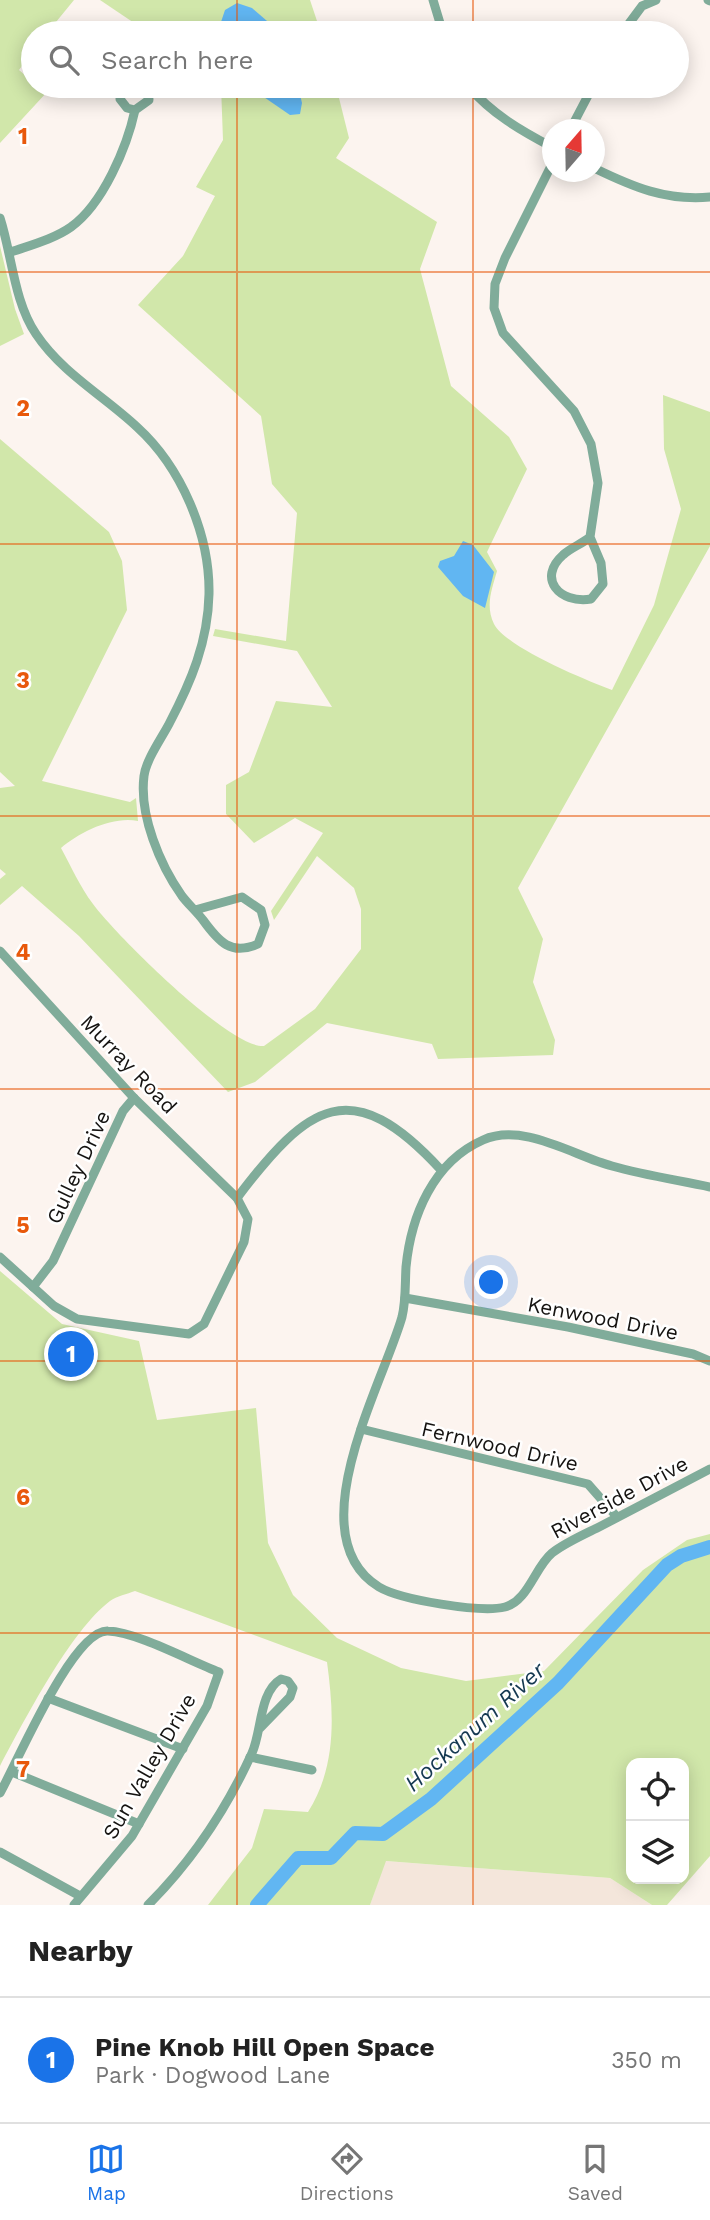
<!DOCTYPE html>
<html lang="en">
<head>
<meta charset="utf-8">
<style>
	:root { --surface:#fff; --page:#f6f6f6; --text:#222; --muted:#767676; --line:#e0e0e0; --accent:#1a73e8 }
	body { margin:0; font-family:"Work Sans",sans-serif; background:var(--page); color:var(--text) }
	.controls { position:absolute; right:21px; bottom:21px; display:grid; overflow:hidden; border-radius:14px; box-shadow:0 4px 18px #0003 }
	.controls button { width:63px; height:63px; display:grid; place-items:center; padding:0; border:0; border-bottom:2px solid var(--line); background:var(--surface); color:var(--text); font:35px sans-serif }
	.compass { position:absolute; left:542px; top:119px; width:63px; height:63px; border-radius:50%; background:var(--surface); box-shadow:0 4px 18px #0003; rotate:20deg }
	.you { position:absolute; left:492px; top:1283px; width:24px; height:24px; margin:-18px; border:5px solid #fff; border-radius:50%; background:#1a73e8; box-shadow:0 0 0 10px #1a73e833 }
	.badge { display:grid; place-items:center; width:46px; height:46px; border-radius:50%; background:var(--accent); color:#fff; font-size:23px; font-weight:700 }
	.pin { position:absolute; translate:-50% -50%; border:4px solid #fff; box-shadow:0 2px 7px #0006 }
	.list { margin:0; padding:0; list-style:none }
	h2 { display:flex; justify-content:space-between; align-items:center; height:91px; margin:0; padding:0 28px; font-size:30px }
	h2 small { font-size:23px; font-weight:400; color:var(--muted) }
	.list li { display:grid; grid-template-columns:46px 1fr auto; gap:21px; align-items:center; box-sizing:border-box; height:126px; padding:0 28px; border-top:2px solid var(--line) }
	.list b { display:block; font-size:26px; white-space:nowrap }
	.list p { margin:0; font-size:23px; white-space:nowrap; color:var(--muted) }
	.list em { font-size:23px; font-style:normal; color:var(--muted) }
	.icon { flex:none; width:38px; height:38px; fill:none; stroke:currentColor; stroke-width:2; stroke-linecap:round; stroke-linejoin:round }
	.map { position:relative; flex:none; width:710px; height:1905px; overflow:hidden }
	.search { position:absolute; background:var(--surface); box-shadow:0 4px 18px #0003; left:21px; right:21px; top:21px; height:77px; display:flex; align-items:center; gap:18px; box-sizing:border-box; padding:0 24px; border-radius:38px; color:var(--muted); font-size:26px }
	.sheet { height:217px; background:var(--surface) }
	nav { display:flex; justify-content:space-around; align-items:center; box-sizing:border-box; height:98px; border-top:2px solid var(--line); background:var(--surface); font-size:19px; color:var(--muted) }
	nav a { display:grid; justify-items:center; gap:4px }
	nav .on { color:var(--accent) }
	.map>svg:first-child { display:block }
</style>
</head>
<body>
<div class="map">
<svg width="710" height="1905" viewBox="0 0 710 1905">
	<rect width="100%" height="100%" fill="#fcf4ef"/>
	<path fill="#f4e6db" d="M385,1861L610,1878L652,1905H370Z"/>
	<g fill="#d1e7aa" fill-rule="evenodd">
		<path d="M0,0H74L47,33H33V51L19,70L33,82V86L47,92L0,143Z"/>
		<path d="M100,0H310L321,33H149Z"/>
		<path d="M221,86H336L349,138L336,158L437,222L420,269L451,386L509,437L527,469L487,552L497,571C492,589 485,606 494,624C507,648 585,680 612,690L654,605L681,509L664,449L663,395L710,412V546L518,888L543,939L533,982L555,1040L553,1055L438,1059L432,1044L327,1023L255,1082L228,1092L79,936L22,886L0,905V879L6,874L0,869V788L15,786L0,772V439L109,532L122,561L127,610L42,781L130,802L136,798L138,821C112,816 80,832 61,848C71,866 80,887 93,904C115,934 230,1049 264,1046L315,1009L361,949V909L354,888L317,856L274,920L271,911L323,833L295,818L254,843L226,814V785L249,772L276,701L332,707L297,651L213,636L215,629L286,641L297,513L272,484L261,416L138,305L183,256L215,196L196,187L223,140Z"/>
		<path d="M0,246L15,309L24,334L0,346Z"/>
		<path d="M0,1271L62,1324L139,1341L157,1420L256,1408L268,1543L293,1595L337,1638L401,1668L466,1681L544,1671L643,1570L687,1540L710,1534V1856L667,1905H652L610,1878L386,1861L370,1905H208L252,1848L264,1809L308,1812C337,1766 334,1714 327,1662L135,1591C127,1594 117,1596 110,1601C71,1630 24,1721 0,1766ZM631,1763H684V1879H631Z"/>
	</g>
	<g fill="#61b6f2">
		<path d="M237,3L252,8L281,33H223L220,25L225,10Z"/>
		<path d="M248,86H298L302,103L300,114L290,115Z"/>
		<path d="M463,541L473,545L494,572L485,608L463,596L438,567L440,561L454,556Z"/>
	</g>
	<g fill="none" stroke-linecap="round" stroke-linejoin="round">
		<path stroke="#61b6f2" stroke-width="14" d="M257,1905L298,1858H331L355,1833L383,1834L431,1799L558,1683L667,1565L681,1556L710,1547"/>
		<g stroke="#80ac9a" stroke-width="9">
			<path d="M433,0L443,33"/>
			<path d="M708,0L710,1"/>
			<path d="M622,33L642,6L656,0"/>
			<path d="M121,86L120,99L127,108L135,110L149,100L148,86"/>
			<path d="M468,86C492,114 520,130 552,147"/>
			<path d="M570,130L593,86"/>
			<path d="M552,164L505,258L495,284L494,308L503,333L574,411L591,444L598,483L590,537L601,563L603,584L591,599C559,604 537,578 563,555C570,548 582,544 590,537"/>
			<path d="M594,168C633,187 666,201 710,197"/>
			<path d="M0,218C12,255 14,302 36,334C62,373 104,396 137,427C181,467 210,534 209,594C208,642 191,682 169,724C161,739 146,760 144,776C139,815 160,865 182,896C188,904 196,911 203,920C219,942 231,956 258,944L265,925L261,910L242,897L195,910"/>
			<path d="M11,252C31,245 54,239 71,227C103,204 127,147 135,110"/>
			<path d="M0,951L134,1098L237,1198L248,1219L244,1242L204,1324L189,1334L77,1319L54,1306L0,1257"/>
			<path d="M710,1187C677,1180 644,1175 612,1166C574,1156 523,1122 483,1140C433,1162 411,1216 406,1267C405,1284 406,1301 402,1317C383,1384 296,1536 379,1587C401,1600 481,1613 505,1607C528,1601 535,1567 552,1553C566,1542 585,1534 601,1526C637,1507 674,1488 710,1469"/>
			<path d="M237,1198C308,1104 351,1072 441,1170"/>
			<path d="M33,1287L53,1261L123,1111L134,1098"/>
			<path d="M405,1298L568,1327L693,1354L710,1361"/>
			<path d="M361,1429L588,1484L617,1517"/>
			<path d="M48,1698L183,1749"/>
			<path d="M250,1757L312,1770"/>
			<path d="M12,1772L139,1824"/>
			<path d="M0,1793C17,1763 73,1629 108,1631C137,1632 190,1661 219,1672L207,1706L132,1836L74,1905"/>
			<path d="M0,1852L80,1896"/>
			<path d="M148,1905C192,1861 226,1810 252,1753C262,1731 259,1692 281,1679L288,1681L293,1688L290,1697L259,1729"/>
		</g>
	</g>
	<path fill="none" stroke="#e8590c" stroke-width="2" stroke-opacity="0.55" d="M237,0V33M473,0V33M237,86V1905M473,86V1905M0,272H710M0,544H710M0,816H710M0,1089H710M0,1361H710M0,1633H710"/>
	<g text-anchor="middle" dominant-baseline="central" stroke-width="5" stroke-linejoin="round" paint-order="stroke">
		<g font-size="21" fill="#151311" stroke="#fff">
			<text transform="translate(129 1064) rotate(46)">Murray Road</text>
			<text transform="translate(78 1167) rotate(-65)">Gulley Drive</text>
			<text transform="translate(603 1318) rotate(11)">Kenwood Drive</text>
			<text transform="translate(500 1446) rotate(13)">Fernwood Drive</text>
			<text transform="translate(619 1497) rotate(-28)">Riverside Drive</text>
			<text transform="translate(149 1766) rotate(-60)">Sun Valley Drive</text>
		</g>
		<g font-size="23" font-style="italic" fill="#153951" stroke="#fff">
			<text transform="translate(475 1727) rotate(-42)">Hockanum River</text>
		</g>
	</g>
	<g font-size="23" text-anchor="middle" font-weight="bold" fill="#e8590c" stroke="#fff" stroke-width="5" stroke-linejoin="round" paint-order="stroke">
		<text x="23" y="144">1</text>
		<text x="23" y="416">2</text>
		<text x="23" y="688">3</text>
		<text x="23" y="960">4</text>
		<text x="23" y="1233">5</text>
		<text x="23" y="1505">6</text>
		<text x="23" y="1777">7</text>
	</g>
</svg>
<div class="controls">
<button><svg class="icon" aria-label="locate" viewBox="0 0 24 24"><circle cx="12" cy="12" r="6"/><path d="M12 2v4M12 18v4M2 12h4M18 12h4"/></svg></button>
<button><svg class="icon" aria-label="layers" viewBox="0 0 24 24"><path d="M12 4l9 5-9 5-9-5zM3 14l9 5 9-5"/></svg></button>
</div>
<svg class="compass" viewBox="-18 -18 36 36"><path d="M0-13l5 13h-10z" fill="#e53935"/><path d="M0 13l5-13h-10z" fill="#767676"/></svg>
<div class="you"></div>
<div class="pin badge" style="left:71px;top:1354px">1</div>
<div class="search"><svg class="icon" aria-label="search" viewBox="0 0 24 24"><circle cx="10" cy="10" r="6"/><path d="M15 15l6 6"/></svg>Search here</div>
</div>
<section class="sheet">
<h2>Nearby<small></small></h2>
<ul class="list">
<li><span class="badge">1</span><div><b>Pine Knob Hill Open Space</b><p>Park · Dogwood Lane</p></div><em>350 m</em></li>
</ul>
</section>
<nav>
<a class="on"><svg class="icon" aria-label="map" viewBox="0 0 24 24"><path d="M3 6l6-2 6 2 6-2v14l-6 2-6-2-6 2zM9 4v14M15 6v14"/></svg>Map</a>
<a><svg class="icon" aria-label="directions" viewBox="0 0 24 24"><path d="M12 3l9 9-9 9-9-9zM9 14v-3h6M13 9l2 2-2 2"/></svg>Directions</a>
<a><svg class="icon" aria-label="saved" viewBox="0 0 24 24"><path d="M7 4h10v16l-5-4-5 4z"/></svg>Saved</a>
</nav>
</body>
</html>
